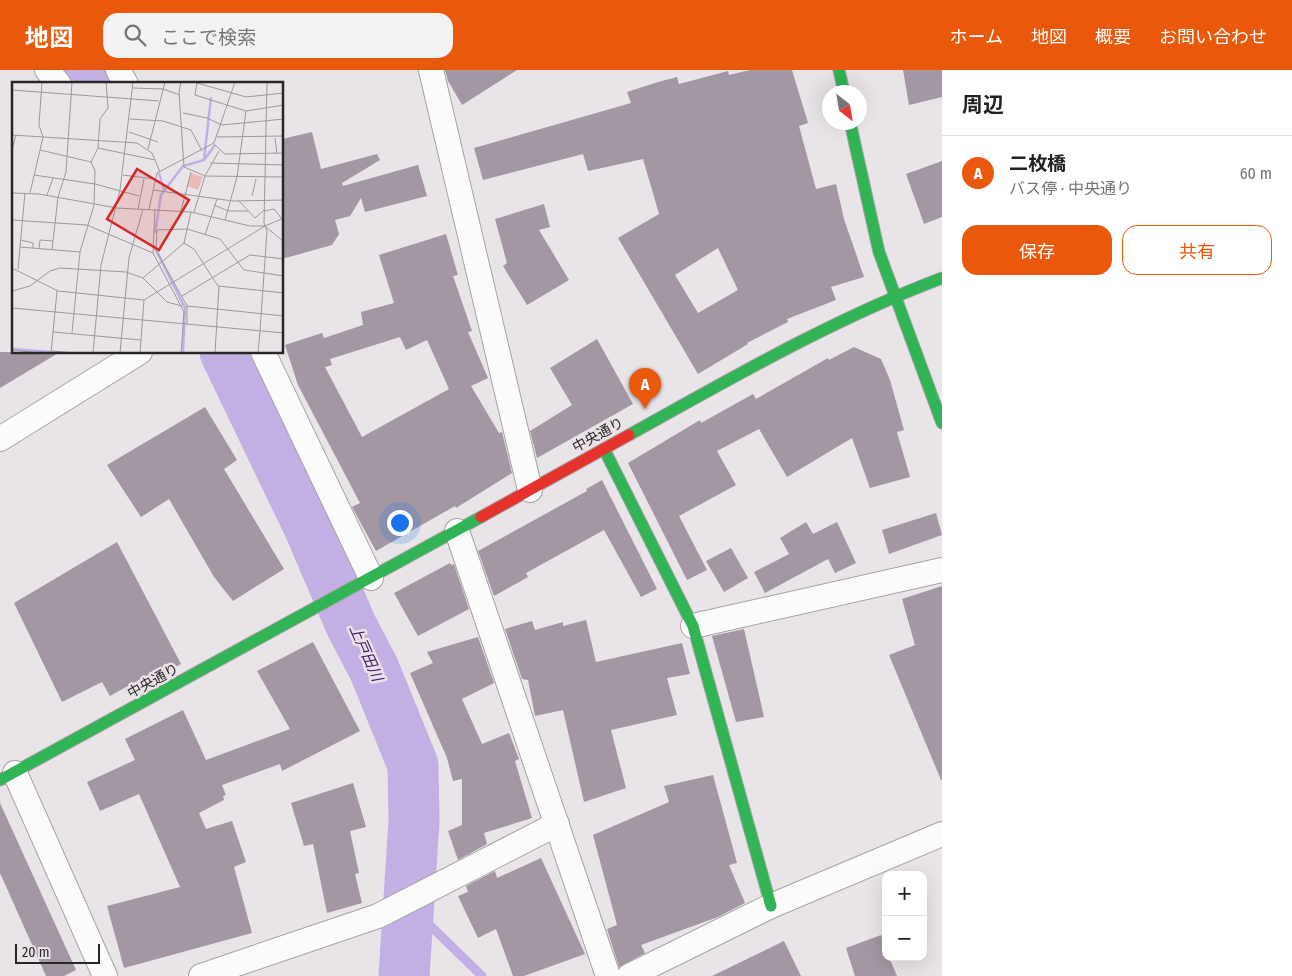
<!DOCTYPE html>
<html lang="ja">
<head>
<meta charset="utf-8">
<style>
	:root { --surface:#fff; --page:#f2f2f2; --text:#202124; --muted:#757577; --line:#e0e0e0; --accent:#ea580c }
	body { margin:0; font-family:"Fira Sans Condensed","Noto Sans JP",sans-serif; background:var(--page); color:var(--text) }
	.controls { position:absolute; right:15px; bottom:15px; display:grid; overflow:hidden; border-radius:10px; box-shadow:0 5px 20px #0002 }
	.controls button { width:45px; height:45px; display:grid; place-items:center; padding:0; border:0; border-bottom:1px solid var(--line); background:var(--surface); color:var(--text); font:25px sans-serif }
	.compass { position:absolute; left:822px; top:15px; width:45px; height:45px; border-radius:50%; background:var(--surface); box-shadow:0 5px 20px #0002; rotate:149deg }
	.scale { position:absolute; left:15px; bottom:12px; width:85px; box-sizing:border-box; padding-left:5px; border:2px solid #292628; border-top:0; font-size:14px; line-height:18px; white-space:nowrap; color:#292628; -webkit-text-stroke:4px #ebe2e7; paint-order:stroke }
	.you { position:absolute; left:399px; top:452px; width:18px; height:18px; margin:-12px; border:4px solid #fff; border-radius:50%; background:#1a73e8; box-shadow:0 0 0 8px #1a73e833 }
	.badge { display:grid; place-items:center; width:32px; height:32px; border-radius:50%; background:var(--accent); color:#fff; font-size:16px; font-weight:700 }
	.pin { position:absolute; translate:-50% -41px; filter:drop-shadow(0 1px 2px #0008) }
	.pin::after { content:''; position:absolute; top:26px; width:18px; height:15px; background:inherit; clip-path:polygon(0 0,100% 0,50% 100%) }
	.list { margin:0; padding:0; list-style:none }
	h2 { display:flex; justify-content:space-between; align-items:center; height:65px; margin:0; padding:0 20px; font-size:21px }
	h2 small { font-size:16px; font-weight:400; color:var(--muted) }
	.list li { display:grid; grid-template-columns:32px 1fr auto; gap:15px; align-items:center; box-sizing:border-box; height:75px; padding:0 20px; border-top:1px solid var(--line) }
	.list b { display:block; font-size:19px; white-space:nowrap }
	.list p { margin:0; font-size:16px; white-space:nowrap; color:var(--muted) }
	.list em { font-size:16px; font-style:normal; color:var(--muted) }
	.actions { display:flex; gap:10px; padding:15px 20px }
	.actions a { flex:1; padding:11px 0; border:1px solid var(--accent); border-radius:15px; text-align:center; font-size:18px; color:var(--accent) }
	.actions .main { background:var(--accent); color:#fff }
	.icon { flex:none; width:28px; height:28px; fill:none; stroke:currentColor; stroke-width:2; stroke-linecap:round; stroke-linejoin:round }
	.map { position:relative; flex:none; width:942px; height:906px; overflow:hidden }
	header { display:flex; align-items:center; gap:30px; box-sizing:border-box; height:70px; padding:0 25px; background:var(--accent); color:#fff }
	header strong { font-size:24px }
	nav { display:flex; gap:28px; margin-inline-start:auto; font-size:18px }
	.search { width:350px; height:45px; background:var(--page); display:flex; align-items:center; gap:12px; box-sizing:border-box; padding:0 18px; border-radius:15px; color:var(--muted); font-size:19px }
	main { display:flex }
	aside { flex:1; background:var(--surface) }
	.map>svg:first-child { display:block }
</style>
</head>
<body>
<header>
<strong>地図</strong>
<div class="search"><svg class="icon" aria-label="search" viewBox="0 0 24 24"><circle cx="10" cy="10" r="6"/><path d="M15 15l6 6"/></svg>ここで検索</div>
<nav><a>ホーム</a><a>地図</a><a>概要</a><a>お問い合わせ</a></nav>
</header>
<main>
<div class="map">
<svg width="942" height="906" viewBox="0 0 942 906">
	<rect width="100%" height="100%" fill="#e9e4e7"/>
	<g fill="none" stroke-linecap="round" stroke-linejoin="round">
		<path stroke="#c2afe4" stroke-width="9" d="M407,833L482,906"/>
		<g stroke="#c2afe4" stroke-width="51">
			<path d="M82,0L93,14"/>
			<path d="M225,282L310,459L351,555L374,599L413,695L414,751L404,906"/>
		</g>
	</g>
	<g fill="#a397a4" fill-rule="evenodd">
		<path d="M445,0H517L462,35L448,11Z"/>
		<path d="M750,0H792L808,53L799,56L816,119L836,114L844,149L864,207L831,217L836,230L787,249L788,252L747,273L748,274L698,304L618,168L659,144L643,89L588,101L583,84L483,110L474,78L631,33L627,22L658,12L677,7L679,14L728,1L729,5ZM718,178L738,220L698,243L675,205Z"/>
		<path d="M903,0H942V27L909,35Z"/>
		<path d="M312,62L321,99L377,84L380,90L342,113L343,116L418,95L427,126L365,142L361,128L350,146L335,150L339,164L332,175L282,189V69Z"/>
		<path d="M942,91V147L924,154L906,104Z"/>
		<path d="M544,134L550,157L539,160L569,210L527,235L503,196L507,193L495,149Z"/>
		<path d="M446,164L458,205L453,206L472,261L468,262L488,308L471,316L499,363L502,362L512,403L456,438L455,436L376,481L352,437L360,433L298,315L285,275L322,263L324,268L363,255L361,242L394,233L379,185ZM400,267L406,280L427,270L449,319L362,367L325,297L332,295L330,289Z"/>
		<path d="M597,269L633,334L537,388L530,361L572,335L550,298Z"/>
		<path d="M854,277L881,289L890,310L904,360L897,362L910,407L870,418L852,368L787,407L759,359L717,381L736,415L679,446L707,500L687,510L628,393L700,350L701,353L753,324L756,329L828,288L829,290Z"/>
		<path d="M0,282H60L0,318Z"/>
		<path d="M205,337L237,390L224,399L284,499L233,531L214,507L169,429L141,447L107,395Z"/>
		<path d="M602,410L657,519L641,527L604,460L526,503L528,507L494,526L478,481L587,421L586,419Z"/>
		<path d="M936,443L942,465L889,484L882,460Z"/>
		<path d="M806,452L813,464L837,452L856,493L835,503L828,489L765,523L754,502L789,484L780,468Z"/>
		<path d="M117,472L181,594L148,611L146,606L110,626L102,612L62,632L14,533Z"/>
		<path d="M731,478L748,508L724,522L706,491Z"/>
		<path d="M450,493L451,495L454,494L469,539L418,566L394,523Z"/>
		<path d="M942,516V710H941L889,585L915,575L902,529Z"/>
		<path d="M586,550L596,592L682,573L690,604L667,608L677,645L611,660L626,718L584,732L563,640L535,646L528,610L522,609L505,559L532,551L535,560L563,552V556Z"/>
		<path d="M744,559L764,647L736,652L712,566Z"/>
		<path d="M478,567L494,613L462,629L482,674L509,663L519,689L515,691L532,748L484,763L487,774L458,790L448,761L462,755V709L453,711L447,688L410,603L433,593L427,582Z"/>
		<path d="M313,572L360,661L282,701L280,694L222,715L226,725L223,726L224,730L199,743L206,759L232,751L246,792L234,797L252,863L124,898L107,836L180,817L139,724L100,741L87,712L135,690L125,669L183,640L206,690L290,659L257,601Z"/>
		<path d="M713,705L737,793L729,795L745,833L718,847L641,875L645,883L619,897L607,859L617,855L593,765L669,732L664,716Z"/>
		<path d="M353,713L366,757L350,761L359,803L355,804L362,833L327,843L313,774L304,776L291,733Z"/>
		<path d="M0,733L76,900L64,906H46L0,803Z"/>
		<path d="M541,788L585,884L524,906H513L496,859L478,868L458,826L468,822L466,816L495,801L497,808Z"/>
		<path d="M881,865L886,878V887H889L897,906H855L846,878Z"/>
		<path d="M784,871L801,906H712Z"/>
	</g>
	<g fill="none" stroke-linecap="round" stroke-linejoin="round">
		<g stroke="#a6a2a4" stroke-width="26">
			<g id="street">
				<path d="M47,0L59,14"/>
				<path d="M118,0L126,14"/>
				<path d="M431,0L530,420"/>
				<path d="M263,282L371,508"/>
				<path d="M0,369L140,282"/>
				<path d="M457,461L608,906"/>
				<path d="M693,556L942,500"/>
				<path d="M15,703L105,906"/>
				<path d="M201,906L378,846L557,754"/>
				<path d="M629,906L771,836L942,764"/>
			</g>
		</g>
		<g stroke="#a6a2a4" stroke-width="13">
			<g id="fast">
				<path d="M839,0L844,22"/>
				<path d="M850,52L879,182L942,353"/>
				<path d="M629,365C730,309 833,249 942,208"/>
				<path d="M604,379L693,556L771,836"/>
				<path d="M0,710L481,447"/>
			</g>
		</g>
		<g stroke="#a6a2a4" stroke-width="13">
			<path id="jam" d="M481,447L629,365"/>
		</g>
		<use href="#street" stroke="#fcfbfb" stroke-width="24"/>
		<use href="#fast" stroke="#30b455" stroke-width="11"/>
		<use href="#jam" stroke="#e5322d" stroke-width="11"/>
	</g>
	<g text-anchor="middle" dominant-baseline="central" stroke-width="5" stroke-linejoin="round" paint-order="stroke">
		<g font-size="14" fill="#292628" stroke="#ebe2e7">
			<text transform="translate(598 365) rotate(-29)">中央通り</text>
			<text transform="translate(153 611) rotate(-29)">中央通り</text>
		</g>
		<g font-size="15" font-style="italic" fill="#3f166e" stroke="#ebe2e7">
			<text transform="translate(366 583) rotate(66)">上戸田川</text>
		</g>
	</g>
	<g transform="translate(12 12)">
		<rect width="271" height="271" fill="#e9e4e7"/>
		<path d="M179,91L191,95L186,108L175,104Z" fill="#e9bcba"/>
		<path fill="none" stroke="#c2afe4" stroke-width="2.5" d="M192,78L203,63M147,91L152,108M143,151L149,113L171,84L192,78L199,15M142,164L173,226L171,271M0,267L39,270"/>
		<path fill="none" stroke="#9c989b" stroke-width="1" d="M169,0L167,10L172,85L193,94L272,95M185,0L183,13L234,29L272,23M185,1L234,15L272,11M121,6L151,7L168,13M0,8L147,19M171,31L195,36L210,43L272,37M118,37L151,39L179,48L190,69M117,50L146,60M0,53L125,61L140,71L148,90M205,55L272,54M263,56L265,71M202,62L213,72L272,71M86,66L143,78M136,67L153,0M0,68L4,53M28,68L79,80L83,89L82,123L68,170L60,251M79,80L86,66L88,37L96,26L94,0M198,81L272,83M22,93L83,102L127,114M111,93L143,97M141,108L221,119L272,118M0,111L27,112L105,126L179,130L238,144H253L272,136M18,111L31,55L27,43L30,0M35,113L41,96M240,114L244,97M227,119L243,136L252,128M202,123L216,129M126,127L132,97M137,127L145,91L202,61L223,0M143,127L141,171L172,230L169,271M169,129L179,90M216,129H236M252,129L262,127L270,137M182,130L193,94L207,69M0,138L75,143L141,171M213,138L225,95L234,29M254,145L272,160M193,153L205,117M9,158L21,161V166M172,161L182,167L206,204L272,211M8,165L68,170M27,167L28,158L41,159M40,168L46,115L54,90L60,0M0,186L46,209L132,218L253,144M6,187L13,111M131,196L172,161L179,130M0,209L18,204L38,189L48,186L114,190L131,196L155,220L170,224M170,214L238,173L272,177M175,224L272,234M0,226L272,251M175,242V224L144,168L145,148L175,147L208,157L232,188L272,194M248,249L255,149L252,141L255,0M41,250L129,258M0,268L27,271M40,269L62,271M39,271L45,209M81,271L89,183L108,108L121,0M108,271L117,176L131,127M128,271L132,218M203,271L207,204M246,271L248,249"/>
		<path fill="#d62828" fill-opacity="0.15" stroke="#d62828" stroke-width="2.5" d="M125,87L177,118L147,168L95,137Z"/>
		<rect width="271" height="271" fill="none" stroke="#292628" stroke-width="2.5"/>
	</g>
</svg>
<div class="controls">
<button>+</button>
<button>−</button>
</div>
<svg class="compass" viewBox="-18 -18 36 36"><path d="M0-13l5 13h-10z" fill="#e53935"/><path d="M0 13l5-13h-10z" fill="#757577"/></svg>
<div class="scale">20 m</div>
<div class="you"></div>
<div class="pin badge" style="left:645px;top:339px">A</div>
</div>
<aside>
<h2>周辺<small></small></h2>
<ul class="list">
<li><span class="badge">A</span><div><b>二枚橋</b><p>バス停 · 中央通り</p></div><em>60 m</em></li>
</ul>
<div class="actions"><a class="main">保存</a><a>共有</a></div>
</aside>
</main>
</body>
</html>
